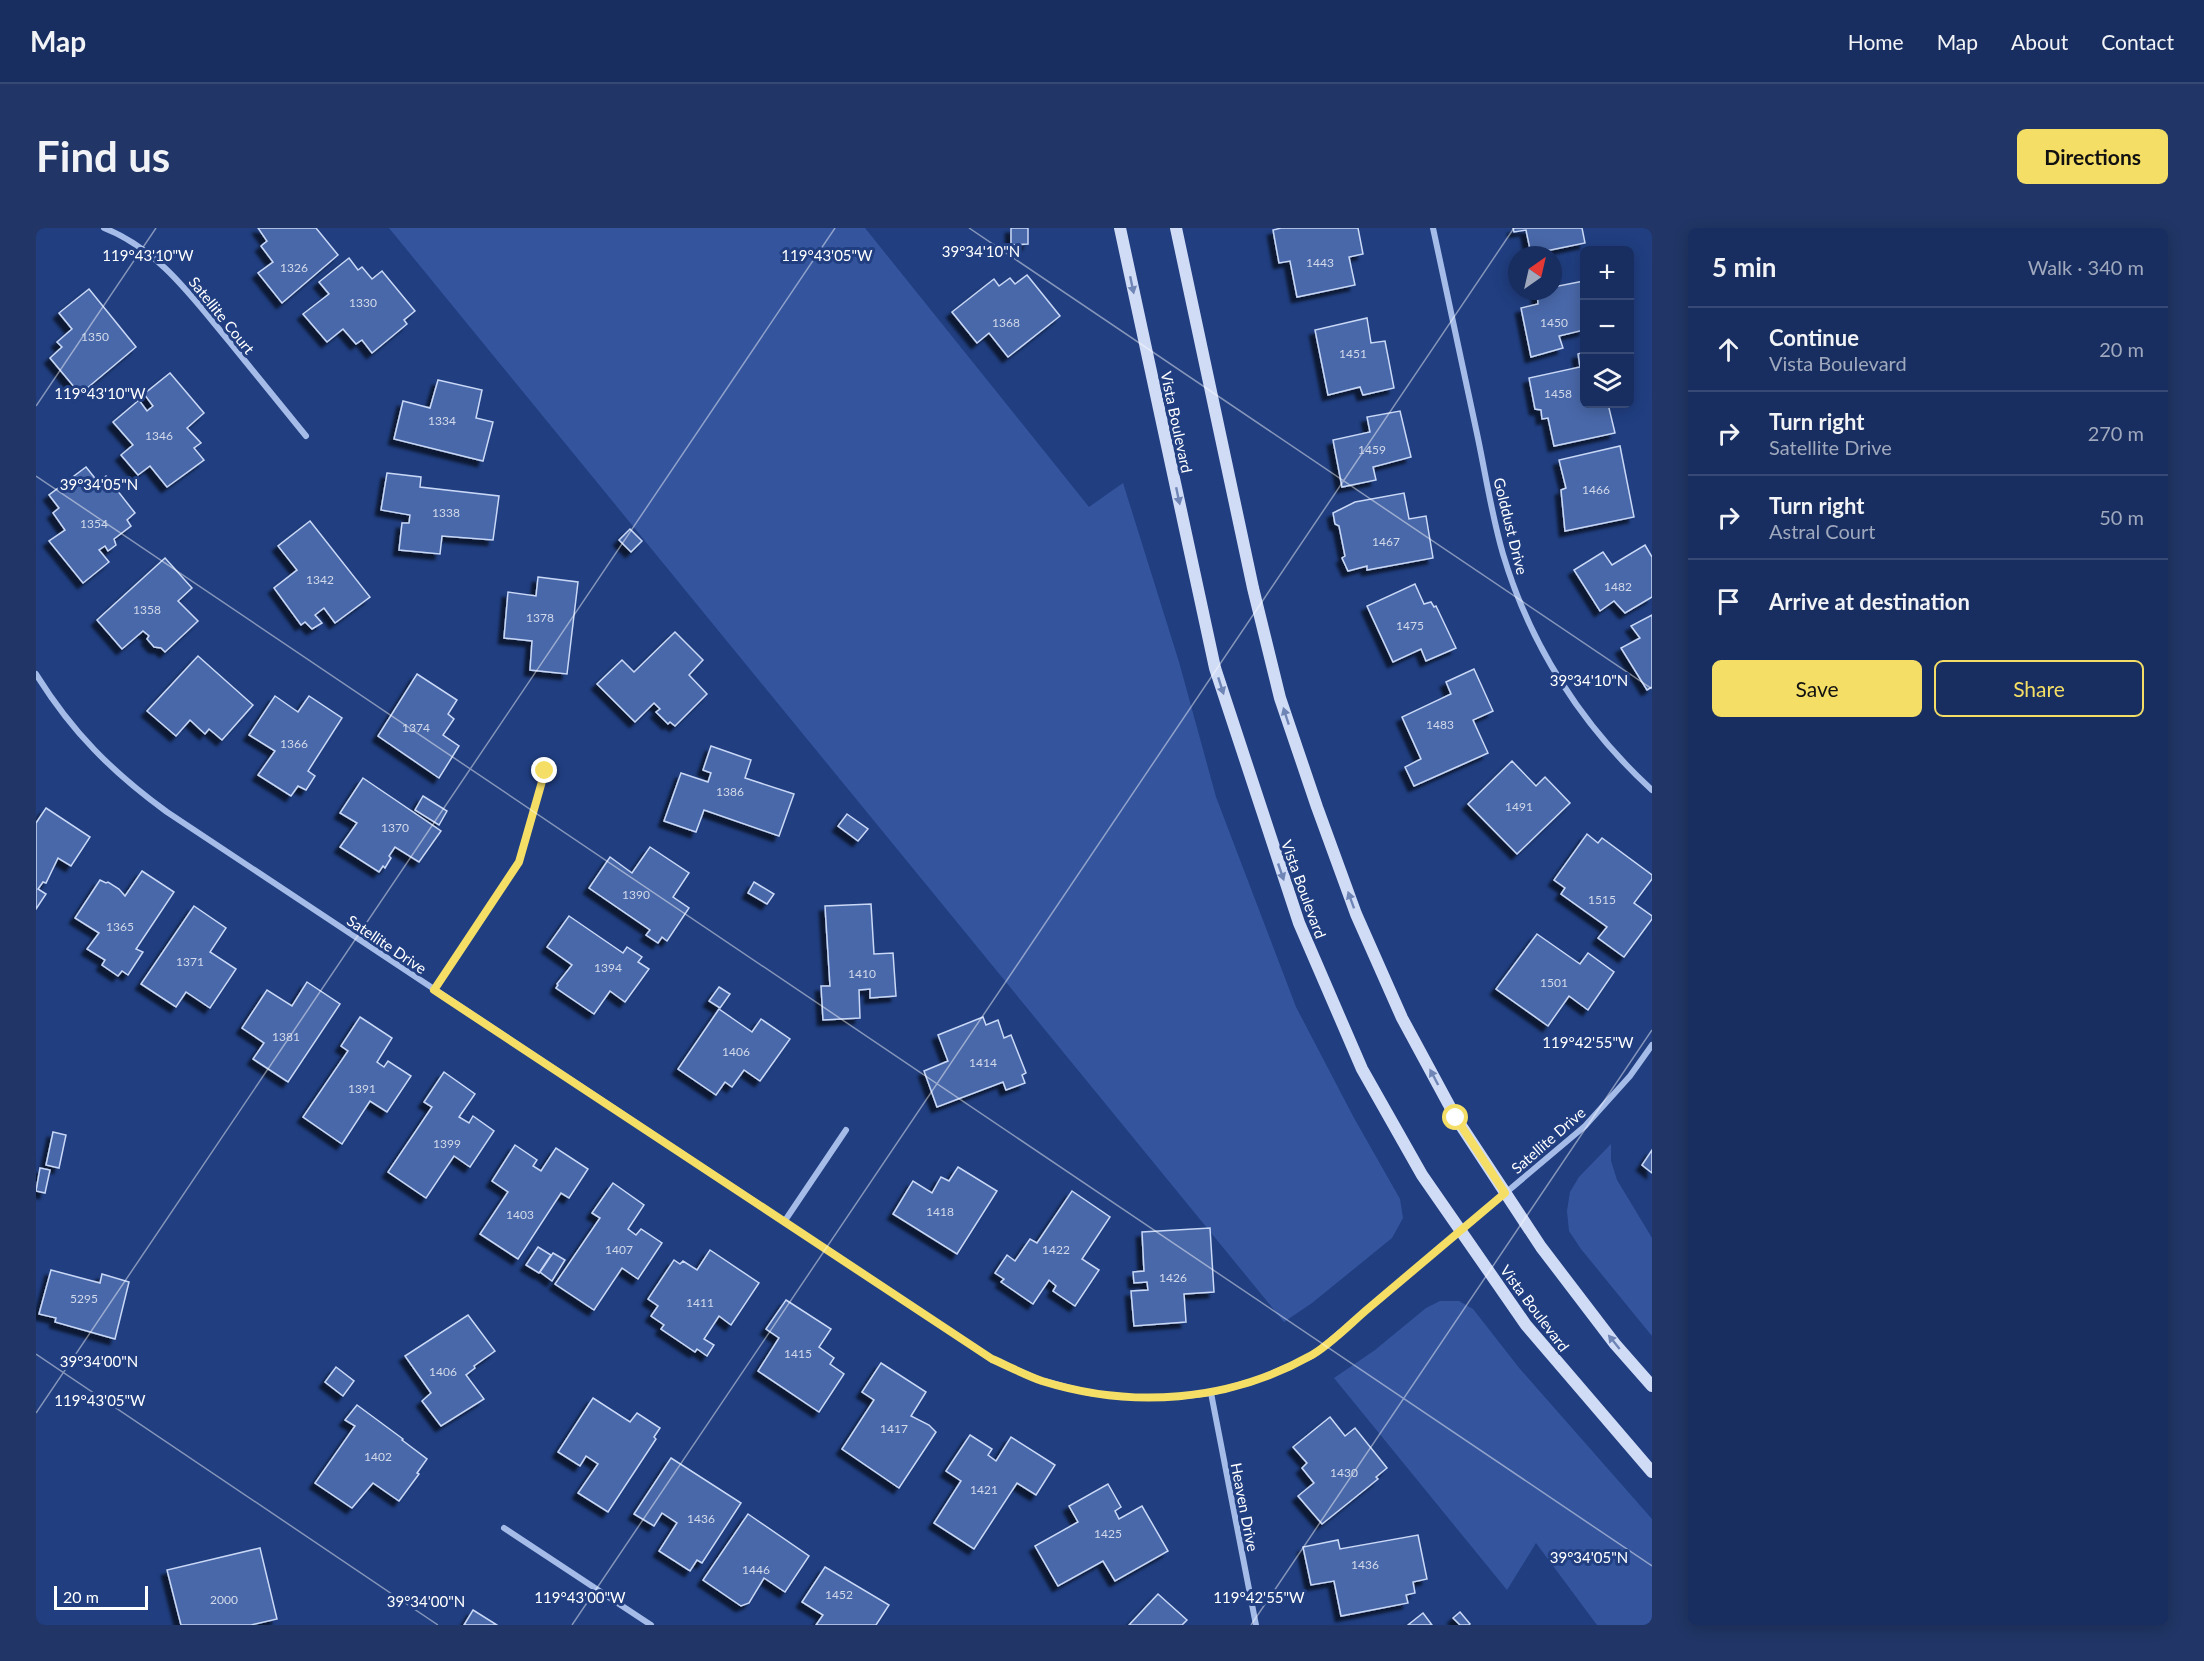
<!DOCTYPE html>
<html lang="en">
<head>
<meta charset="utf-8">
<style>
	:root { --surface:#182e60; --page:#213666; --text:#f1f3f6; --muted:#9fa8bd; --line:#364a75; --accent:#f5de65 }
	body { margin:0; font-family:Lato,sans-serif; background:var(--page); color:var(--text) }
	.controls { position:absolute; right:18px; top:18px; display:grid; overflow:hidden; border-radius:9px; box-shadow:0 3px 15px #0003 }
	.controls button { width:54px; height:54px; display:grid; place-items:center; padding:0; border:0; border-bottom:2px solid var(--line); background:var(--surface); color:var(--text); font:30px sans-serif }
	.compass { position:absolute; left:1472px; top:18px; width:54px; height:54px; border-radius:50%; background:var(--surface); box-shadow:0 3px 15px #0003; rotate:34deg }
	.scale { position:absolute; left:18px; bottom:15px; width:94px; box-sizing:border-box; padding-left:6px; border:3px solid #fff; border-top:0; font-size:16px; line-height:21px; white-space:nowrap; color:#fff; -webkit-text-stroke:4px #203e80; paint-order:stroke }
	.stop { position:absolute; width:18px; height:18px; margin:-14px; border:4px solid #f5de65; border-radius:50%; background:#fff }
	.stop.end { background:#f5de65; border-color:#fff; box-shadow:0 2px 6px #0008 }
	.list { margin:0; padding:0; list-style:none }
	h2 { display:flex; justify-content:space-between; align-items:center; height:78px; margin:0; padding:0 24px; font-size:26px }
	h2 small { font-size:20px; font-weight:400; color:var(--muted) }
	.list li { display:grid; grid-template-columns:39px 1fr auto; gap:18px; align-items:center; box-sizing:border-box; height:84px; padding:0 24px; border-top:2px solid var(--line) }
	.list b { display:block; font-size:22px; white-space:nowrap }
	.list p { margin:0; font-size:20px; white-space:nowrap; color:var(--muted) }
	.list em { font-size:20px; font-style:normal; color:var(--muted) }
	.actions { display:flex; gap:12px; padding:18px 24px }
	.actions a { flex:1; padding:14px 0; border:2px solid var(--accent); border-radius:9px; text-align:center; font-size:21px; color:var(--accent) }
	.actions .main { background:var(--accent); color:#111 }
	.icon { flex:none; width:33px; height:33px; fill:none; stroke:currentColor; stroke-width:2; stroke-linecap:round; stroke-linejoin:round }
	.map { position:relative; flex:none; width:1616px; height:1397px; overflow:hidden; border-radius:9px }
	header { display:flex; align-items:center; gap:36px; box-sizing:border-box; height:84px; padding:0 30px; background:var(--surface); border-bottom:2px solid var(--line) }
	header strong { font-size:28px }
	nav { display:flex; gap:33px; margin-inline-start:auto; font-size:21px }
	.intro { display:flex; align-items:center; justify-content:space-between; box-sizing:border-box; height:144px; padding:0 36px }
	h1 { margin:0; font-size:42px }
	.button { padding:15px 27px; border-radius:9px; background:var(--accent); color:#111; font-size:21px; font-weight:700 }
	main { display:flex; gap:36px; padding:0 36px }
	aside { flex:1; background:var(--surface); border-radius:9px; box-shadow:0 3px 15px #0003 }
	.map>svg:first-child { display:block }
</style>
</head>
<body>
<header>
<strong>Map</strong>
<nav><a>Home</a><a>Map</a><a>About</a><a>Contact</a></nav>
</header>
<div class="intro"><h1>Find us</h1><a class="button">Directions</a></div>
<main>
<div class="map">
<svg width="1616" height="1397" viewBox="0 0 1616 1397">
	<defs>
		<filter id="shadow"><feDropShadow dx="-5.5" dy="5.5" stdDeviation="1.5" flood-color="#0009"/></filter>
	</defs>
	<rect width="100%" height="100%" fill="#203e80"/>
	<g fill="#34559e">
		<path d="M353,0H829L1053,279L1087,255L1143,434L1180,569L1260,779L1318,890L1364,971L1367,990L1356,1010L1276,1075L1248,1094Z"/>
		<path d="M1575,916V933L1581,952L1616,1010V1108L1545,1021L1533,1003L1531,983L1534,964L1543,949Z"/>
		<path d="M1404,1073H1423L1437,1081L1484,1141L1616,1291V1397H1561L1500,1315L1471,1362L1298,1150L1339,1122L1390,1080Z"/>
	</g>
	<g fill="#4867a9" stroke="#c9d8f6" stroke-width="1.5" filter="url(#shadow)">
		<path d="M222,0H280L302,27L246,75L222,45L237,34L225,18L231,13Z"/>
		<path d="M975,0H992V16L975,17Z"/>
		<path d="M1245,0H1322L1327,26L1313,29L1319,57L1261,69L1254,33L1243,35L1237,2Z"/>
		<path d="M1477,0H1546L1549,15L1495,26L1490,2L1478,4Z"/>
		<path d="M313,30L322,42L326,39L336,51L346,43L379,83L368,92L371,96L336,125L326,112L320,116L307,101L291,114L267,86L293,66L283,54Z"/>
		<path d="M991,47L1024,88L972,129L953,105L941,115L916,84L958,51L963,58L974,50L979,56Z"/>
		<path d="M1548,53V102L1523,108L1527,120L1495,129L1485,80L1502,76L1501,63H1517V59Z"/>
		<path d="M53,61L100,119L44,166L14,130L26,119L21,114L36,101L23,85Z"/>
		<path d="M1331,90L1335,115L1349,113L1358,160L1327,167L1324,159L1292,167L1279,102Z"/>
		<path d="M1548,124V176H1572L1579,205L1518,218L1512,190L1506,191L1505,182L1499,181L1493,150L1544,139L1542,126Z"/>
		<path d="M134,145L168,185L151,200L165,215L158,220L168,232L131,259L114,238L102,247L85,227L97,217L77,194L103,172L111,183L117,178L108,166Z"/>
		<path d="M402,152L446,162L440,190L457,194L447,233L358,211L367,173L394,180Z"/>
		<path d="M1364,183L1375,229L1337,239L1340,252L1306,259L1297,212L1334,204L1331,189Z"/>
		<path d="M1584,218L1598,289L1529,303L1525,262L1530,260L1523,232Z"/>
		<path d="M50,239L62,254L70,248L99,285L91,292L95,298L78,311L80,317L72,323L69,318L63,322L73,334L47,355L13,313L29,302L17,285L23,280L13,267Z"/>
		<path d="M351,245L385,249L384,259L463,268L457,312L406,308L404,326L363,322L366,295H373L374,287L345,282Z"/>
		<path d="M1368,265L1373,291L1390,288L1397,330L1331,342V338L1312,343L1306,330L1309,328L1303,298L1299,296L1297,285L1319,274Z"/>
		<path d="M274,293L334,369L299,395L288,380L279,387L286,395L276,401L269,394L265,397L238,360L261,342L242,318Z"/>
		<path d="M594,301L606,313L595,324L583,312Z"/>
		<path d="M1609,317L1616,329V369L1589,385L1578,373L1564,383L1538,342L1567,324L1576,337Z"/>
		<path d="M129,330L156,360L142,373L162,393L129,424L125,420L118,419L111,411L113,408L107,403L86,421L61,392Z"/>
		<path d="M502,349L542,354L531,446L494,442L496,413L468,410L472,364L500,368Z"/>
		<path d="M1379,356L1388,376L1395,374L1398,379L1400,378L1420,420L1390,433L1385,421L1357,434L1331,378Z"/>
		<path d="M1616,387V459L1611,462L1585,420L1604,410L1595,398Z"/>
		<path d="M639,404L667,432L653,447L671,466L639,498L634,494L632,496L620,484L624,481L618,475L599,494L561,456L586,432L598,444Z"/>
		<path d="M162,428L217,477L186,512L173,501L169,506L154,492L140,508L111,483Z"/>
		<path d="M1438,441L1457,483L1437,492L1452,525L1378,558L1369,539L1385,531L1366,489L1415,466L1410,454Z"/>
		<path d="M381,446L421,472L412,486L418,491L407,507L423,518L403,550L342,508Z"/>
		<path d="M239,468L262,484L273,468L306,490L272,543L279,548L270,562L262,558L255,568L222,547L239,523L213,507Z"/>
		<path d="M675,518L715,532L709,550L758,566L743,608L668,582L660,604L628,593L645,545L672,554L675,545L667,542Z"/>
		<path d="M1476,533L1500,558L1509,549L1534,575L1481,626L1432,576Z"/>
		<path d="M327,550L405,603L383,634L359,619L353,628L355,630L349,640L347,638L343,644L304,619L321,595L304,585Z"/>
		<path d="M387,568L411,583L403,597L379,582Z"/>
		<path d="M10,580L54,609L35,638L22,630L10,655L7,654L2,661L10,666L0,681V595Z"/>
		<path d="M811,586L832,601L822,613L802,598Z"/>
		<path d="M1551,606L1562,615L1566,610L1616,647V651L1598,675L1616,688V691L1588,729L1562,710L1571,699L1525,666L1529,660L1518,652Z"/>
		<path d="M614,619L653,645L637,669L653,680L631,713L626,709L622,715L610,707L614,702L553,660L574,629L596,645Z"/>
		<path d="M106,643L138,664L100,721L107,724L92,747L86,743L82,748L66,737L69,732L51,721L63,705L39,690L64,652L70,655L72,654L83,661L89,668Z"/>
		<path d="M718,654L738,666L731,676L712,665Z"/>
		<path d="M835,676L838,726L857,725L860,768L834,770V761L823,762L824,790L787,792L785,758H794L789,678Z"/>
		<path d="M158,678L190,700L174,724L200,741L174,780L150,764L140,779L105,756Z"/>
		<path d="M533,688L587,725L591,719L606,729L602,734L613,741L589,774L574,763L558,786L520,760L522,757L521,756L536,737L511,719Z"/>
		<path d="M1501,706L1544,736L1552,725L1578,744L1552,782L1533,768L1512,798L1460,761Z"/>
		<path d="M271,754L304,776L252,854L217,831L228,815L206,800L231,762L256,778Z"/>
		<path d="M683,759L694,766L684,780L673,773Z"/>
		<path d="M683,781L716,804L725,791L754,811L724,853L708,842L696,859L689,854L680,867L642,841Z"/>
		<path d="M324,789L356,810L341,834L348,839L352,833L375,848L351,884L334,873L306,916L267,889L312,823L305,818Z"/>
		<path d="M947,789L950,797L962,792L968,810L975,807L990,845L986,847L989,855L970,862L967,854L901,879L888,843L912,833L902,807Z"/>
		<path d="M408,844L439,866L423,889L433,895L437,888L458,903L434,939L418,928L390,970L352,944L396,879L388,874Z"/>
		<path d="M17,904L30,907L23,940L10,937Z"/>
		<path d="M479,917L501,932L497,938L505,943L520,920L552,941L533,970L525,965L482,1031L444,1006L472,964L456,953Z"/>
		<path d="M1616,922V945L1606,937Z"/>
		<path d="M922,939L961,963L921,1026L857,986L877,953L896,965L905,949L913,953Z"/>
		<path d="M4,940L14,942L9,965L0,963Z"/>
		<path d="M577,955L608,977L592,1001L600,1007L605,1001L626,1015L602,1051L586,1040L558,1082L519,1056L564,990L556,985Z"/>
		<path d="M1036,963L1074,989L1046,1031L1063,1042L1039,1078L1017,1063L1020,1058L1013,1052L997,1076L965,1054L968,1051L959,1045L971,1027L979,1033L994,1011L1001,1015Z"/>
		<path d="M1174,1000L1178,1064L1148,1066L1150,1094L1098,1098L1095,1063L1112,1062L1111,1054L1098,1055L1097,1044L1108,1043L1106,1004Z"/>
		<path d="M502,1019L515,1027L503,1045L490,1037Z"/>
		<path d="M674,1022L723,1055L695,1097L683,1088L668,1111L678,1117L671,1128L661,1121L659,1124L625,1101L628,1097L615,1088L622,1078L612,1071L638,1032L644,1036L647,1033L661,1042Z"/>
		<path d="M517,1025L529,1032L516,1053L504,1044Z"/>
		<path d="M15,1042L64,1055L66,1046L93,1054L79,1111L19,1094L20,1090L3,1086Z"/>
		<path d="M750,1072L795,1101L783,1119L798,1130L794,1136L808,1146L783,1184L722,1143L743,1110L730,1101Z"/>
		<path d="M432,1087L459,1123L438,1138L439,1140L430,1147L448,1171L405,1198L386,1173L395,1165L369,1128Z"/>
		<path d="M845,1135L890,1164L875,1188L893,1197L900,1204L863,1260L806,1221L838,1172L826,1164Z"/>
		<path d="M300,1139L318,1153L307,1168L289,1154Z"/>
		<path d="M557,1170L594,1194L601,1185L624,1200L618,1209L620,1211L572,1284L542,1265L562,1236L550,1228L544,1238L522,1224Z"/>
		<path d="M321,1177L367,1211L366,1212L391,1231L381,1245L383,1246L363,1273L337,1255L316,1280L279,1255L319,1198L309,1192Z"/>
		<path d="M1294,1189L1309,1208L1319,1200L1351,1240L1340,1249L1342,1251L1286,1296L1262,1268L1278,1255L1266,1240L1271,1235L1257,1219Z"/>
		<path d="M934,1207L956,1221L952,1227L960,1233L975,1209L1019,1237L1000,1267L981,1255L938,1321L898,1295L925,1253L910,1243Z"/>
		<path d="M635,1230L705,1275L666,1335L661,1332L654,1343L623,1323L641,1295L626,1285L618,1298L598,1286Z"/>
		<path d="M1072,1256L1085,1279L1079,1283L1083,1291L1106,1278L1132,1323L1079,1353L1067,1333L1022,1358L999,1318L1042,1294L1033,1278Z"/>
		<path d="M712,1286L773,1328L749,1364L728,1350L713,1375L705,1378L667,1352Z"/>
		<path d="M1382,1307L1391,1351L1377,1354L1379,1365L1370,1367L1372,1375L1305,1388L1298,1353L1275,1357L1267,1319L1302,1312L1304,1321Z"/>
		<path d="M224,1320L241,1391L215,1397H145L131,1342Z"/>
		<path d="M789,1339L853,1377L840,1397H780L787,1387L766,1374Z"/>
		<path d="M1122,1366L1151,1392L1146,1397H1093Z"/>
		<path d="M437,1382L461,1397H428Z"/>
		<path d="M1424,1384L1434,1396L1433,1397H1424L1417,1390Z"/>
		<path d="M1387,1385L1396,1397H1372Z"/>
	</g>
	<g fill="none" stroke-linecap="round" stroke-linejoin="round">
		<g stroke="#a5bbe8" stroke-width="6">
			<path d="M68,0C122,21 156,69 192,112C218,144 244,176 270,208"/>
			<path d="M1397,0C1411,67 1426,134 1440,201C1449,242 1455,285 1467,326C1494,417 1546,498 1616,562"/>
			<path d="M0,446C36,504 76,544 131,584L956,1131L1004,1152L1053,1165L1104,1170L1151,1168L1175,1165L1221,1152L1276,1128L1549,898L1594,848L1616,817"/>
			<path d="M398,762L483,634L509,543"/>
			<path d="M748,994L810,902"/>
			<path d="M1175,1165L1220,1397"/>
			<path d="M468,1300L615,1397"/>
		</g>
		<g stroke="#d0dbf6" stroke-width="12">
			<path d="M1084,0L1179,440L1263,695L1326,841L1386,947L1490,1097L1616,1244"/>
			<path d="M1140,0L1217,360L1244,470L1281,579L1320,686L1366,790L1420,890L1505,1019L1579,1116L1616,1158"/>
		</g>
	</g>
	<defs><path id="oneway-solid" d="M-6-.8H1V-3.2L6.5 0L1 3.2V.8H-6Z" transform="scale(1.5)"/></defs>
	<g fill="#6f85b5">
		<use href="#oneway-solid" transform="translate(1096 57) rotate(78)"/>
		<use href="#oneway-solid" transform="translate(1142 268) rotate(78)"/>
		<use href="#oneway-solid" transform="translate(1185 458) rotate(72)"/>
		<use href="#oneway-solid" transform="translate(1250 488) rotate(-108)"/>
		<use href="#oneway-solid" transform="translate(1245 644) rotate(71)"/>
		<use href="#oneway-solid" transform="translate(1315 672) rotate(-110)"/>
		<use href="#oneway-solid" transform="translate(1398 849) rotate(-118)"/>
		<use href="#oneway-solid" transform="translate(1578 1114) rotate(-129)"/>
	</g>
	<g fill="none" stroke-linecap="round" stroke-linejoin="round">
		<path stroke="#f5de65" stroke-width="8" d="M509,543L483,634L398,762L956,1131C972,1138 989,1147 1006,1153C1096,1181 1192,1174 1274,1128C1292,1119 1317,1093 1334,1079C1379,1041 1424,1003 1469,965L1420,890"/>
	</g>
	<path fill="none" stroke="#fff" stroke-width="1.5" stroke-opacity="0.45" d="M933,0L1616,461M0,178L120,0M0,248L1616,1338M0,1126L402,1397M0,1185L799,0M536,1397L1478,0M1215,1397L1616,802"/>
	<g text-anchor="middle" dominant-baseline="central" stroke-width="6" stroke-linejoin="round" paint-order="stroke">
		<g font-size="12" fill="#d1d9ea">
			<text x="1284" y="34">1443</text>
			<text x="258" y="39">1326</text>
			<text x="327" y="74">1330</text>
			<text x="970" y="94">1368</text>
			<text x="1518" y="94">1450</text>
			<text x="59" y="108">1350</text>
			<text x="1317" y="125">1451</text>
			<text x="1522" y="165">1458</text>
			<text x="406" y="192">1334</text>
			<text x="123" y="207">1346</text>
			<text x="1336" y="221">1459</text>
			<text x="1560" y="261">1466</text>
			<text x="410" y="284">1338</text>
			<text x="58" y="295">1354</text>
			<text x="1350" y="313">1467</text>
			<text x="284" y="351">1342</text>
			<text x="1582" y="358">1482</text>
			<text x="111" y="381">1358</text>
			<text x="504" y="389">1378</text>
			<text x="1374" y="397">1475</text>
			<text x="1404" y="496">1483</text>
			<text x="380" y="499">1374</text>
			<text x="258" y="515">1366</text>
			<text x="694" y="563">1386</text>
			<text x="1483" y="578">1491</text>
			<text x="359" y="599">1370</text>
			<text x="600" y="666">1390</text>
			<text x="1566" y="671">1515</text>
			<text x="84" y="698">1365</text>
			<text x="154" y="733">1371</text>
			<text x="572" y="739">1394</text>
			<text x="826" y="745">1410</text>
			<text x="1518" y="754">1501</text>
			<text x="250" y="808">1381</text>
			<text x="700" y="823">1406</text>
			<text x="947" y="834">1414</text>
			<text x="326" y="860">1391</text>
			<text x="411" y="915">1399</text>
			<text x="904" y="983">1418</text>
			<text x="484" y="986">1403</text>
			<text x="583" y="1021">1407</text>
			<text x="1020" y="1021">1422</text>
			<text x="1137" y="1049">1426</text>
			<text x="48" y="1070">5295</text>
			<text x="664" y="1074">1411</text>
			<text x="762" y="1125">1415</text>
			<text x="407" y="1143">1406</text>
			<text x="858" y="1200">1417</text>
			<text x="342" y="1228">1402</text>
			<text x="1308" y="1244">1430</text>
			<text x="948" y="1261">1421</text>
			<text x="665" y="1290">1436</text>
			<text x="1072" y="1305">1425</text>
			<text x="1329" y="1336">1436</text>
			<text x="720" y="1341">1446</text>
			<text x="803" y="1366">1452</text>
			<text x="188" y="1371">2000</text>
		</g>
		<g font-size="15" fill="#fff" stroke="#203e80">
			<text transform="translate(186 87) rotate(51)">Satellite Court</text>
			<text transform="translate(1141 194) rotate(78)">Vista Boulevard</text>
			<text transform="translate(1475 298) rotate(76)">Golddust Drive</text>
			<text transform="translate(1268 661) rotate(70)">Vista Boulevard</text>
			<text transform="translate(351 716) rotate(34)">Satellite Drive</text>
			<text transform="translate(1512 912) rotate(-41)">Satellite Drive</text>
			<text transform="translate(1499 1080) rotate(53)">Vista Boulevard</text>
			<text transform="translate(1209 1279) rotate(79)">Heaven Drive</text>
		</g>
	</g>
	<g font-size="15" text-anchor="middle" fill="#fff" stroke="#203e80" stroke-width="6" stroke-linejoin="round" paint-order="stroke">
		<text x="945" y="29">39°34'10"N</text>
		<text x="112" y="33">119°43'10"W</text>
		<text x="791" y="33">119°43'05"W</text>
		<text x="64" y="171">119°43'10"W</text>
		<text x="63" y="262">39°34'05"N</text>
		<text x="1553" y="458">39°34'10"N</text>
		<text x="1552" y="820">119°42'55"W</text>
		<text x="63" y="1139">39°34'00"N</text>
		<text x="64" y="1178">119°43'05"W</text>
		<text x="1553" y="1335">39°34'05"N</text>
		<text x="544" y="1375">119°43'00"W</text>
		<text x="1223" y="1375">119°42'55"W</text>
		<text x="390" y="1379">39°34'00"N</text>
	</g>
</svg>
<div class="controls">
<button>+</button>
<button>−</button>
<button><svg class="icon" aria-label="layers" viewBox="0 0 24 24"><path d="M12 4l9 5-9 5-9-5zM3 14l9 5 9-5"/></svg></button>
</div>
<svg class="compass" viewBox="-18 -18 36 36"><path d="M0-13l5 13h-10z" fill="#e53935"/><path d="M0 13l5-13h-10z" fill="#9fa8bd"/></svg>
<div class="scale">20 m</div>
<div class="stop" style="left:1420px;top:890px"></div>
<div class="stop end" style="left:509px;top:543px"></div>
</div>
<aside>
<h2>5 min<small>Walk · 340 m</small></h2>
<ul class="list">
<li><svg class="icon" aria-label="ahead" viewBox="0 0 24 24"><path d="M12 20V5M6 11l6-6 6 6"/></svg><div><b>Continue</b><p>Vista Boulevard</p></div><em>20 m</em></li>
<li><svg class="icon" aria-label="right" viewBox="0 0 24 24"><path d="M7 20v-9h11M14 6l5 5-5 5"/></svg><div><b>Turn right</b><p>Satellite Drive</p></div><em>270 m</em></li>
<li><svg class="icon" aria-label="right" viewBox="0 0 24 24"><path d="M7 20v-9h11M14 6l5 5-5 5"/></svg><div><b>Turn right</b><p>Astral Court</p></div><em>50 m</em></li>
<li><svg class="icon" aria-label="arrive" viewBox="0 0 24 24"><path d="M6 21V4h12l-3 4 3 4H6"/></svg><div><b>Arrive at destination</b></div></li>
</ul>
<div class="actions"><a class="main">Save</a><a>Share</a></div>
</aside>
</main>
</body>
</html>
